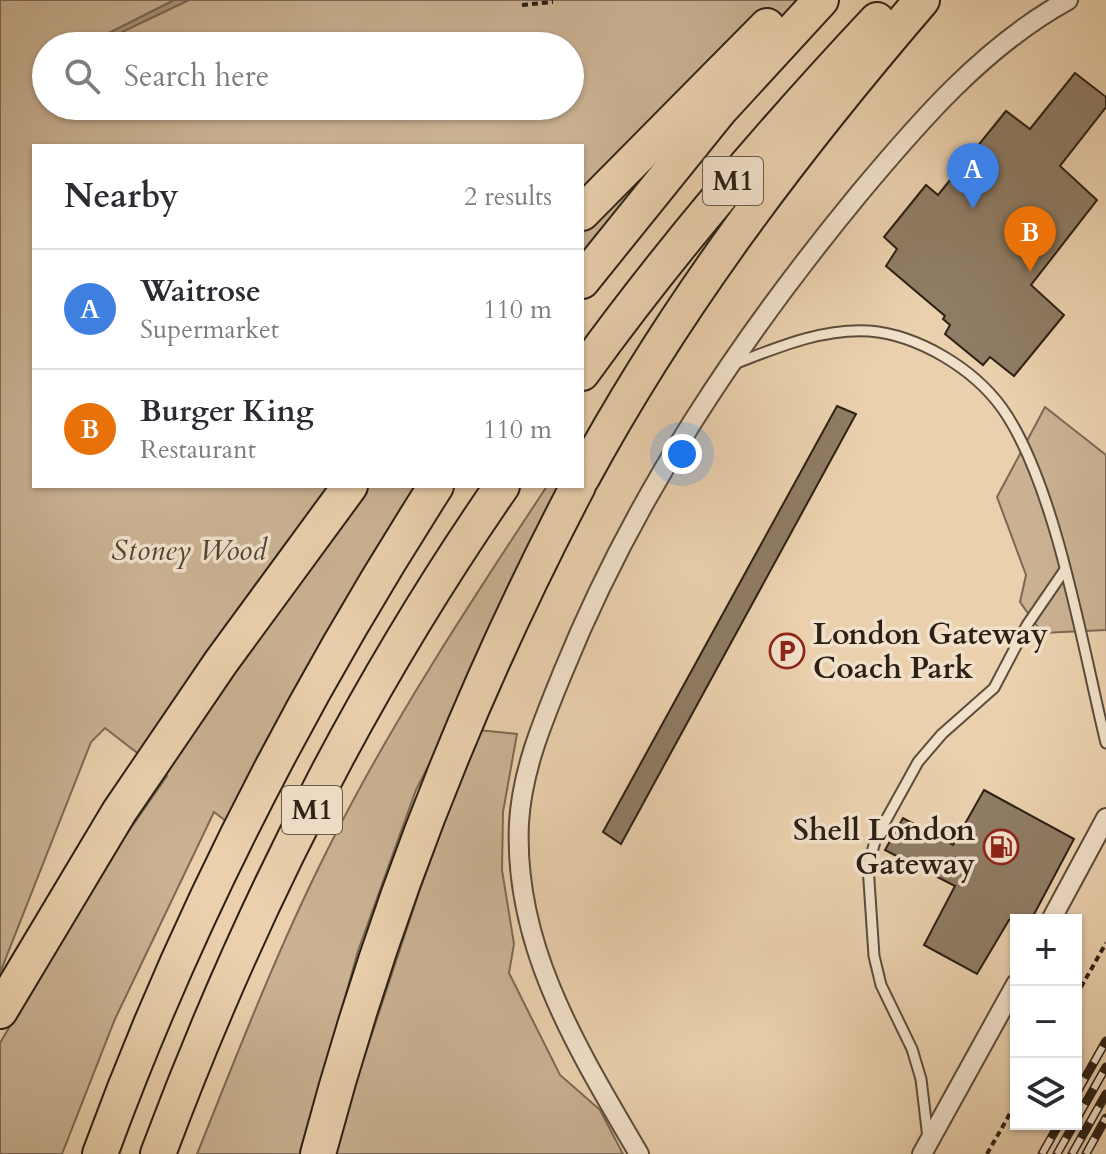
<!DOCTYPE html>
<html lang="en">
<head>
<meta charset="utf-8">
<style>
	:root { --surface:#fff; --page:#f7f7f7; --text:#2b2b33; --muted:#7c7c81; --line:#e1e1e2; --accent:#2563eb }
	body { margin:0; font-family:Cardo,serif; background:var(--page); color:var(--text) }
	.controls { position:absolute; right:24px; bottom:24px; display:grid; overflow:hidden; border-radius:0px; box-shadow:0 2px 6px #0004 }
	.controls button { width:72px; height:72px; display:grid; place-items:center; padding:0; border:0; border-bottom:2px solid var(--line); background:var(--surface); color:var(--text); font:40px sans-serif }
	.you { position:absolute; left:682px; top:454px; width:28px; height:28px; margin:-20px; border:6px solid #fff; border-radius:50%; background:#1a73e8; box-shadow:0 0 0 12px #1a73e833 }
	.badge { display:grid; place-items:center; width:52px; height:52px; border-radius:50%; background:var(--accent); color:#fff; font-size:26px; font-weight:700 }
	.pin { position:absolute; translate:-50% -66px; filter:drop-shadow(0 2px 4px #0008) }
	.pin::after { content:''; position:absolute; top:42px; width:28px; height:24px; background:inherit; clip-path:polygon(0 0,100% 0,50% 100%) }
	.list { margin:0; padding:0; list-style:none }
	h2 { display:flex; justify-content:space-between; align-items:center; height:104px; margin:0; padding:0 32px; font-size:34px }
	h2 small { font-size:26px; font-weight:400; color:var(--muted) }
	.list li { display:grid; grid-template-columns:52px 1fr auto; gap:24px; align-items:center; box-sizing:border-box; height:120px; padding:0 32px; border-top:2px solid var(--line) }
	.list b { display:block; font-size:30px; white-space:nowrap }
	.list p { margin:0; font-size:26px; white-space:nowrap; color:var(--muted) }
	.list em { font-size:26px; font-style:normal; color:var(--muted) }
	.icon { flex:none; width:44px; height:44px; fill:none; stroke:currentColor; stroke-width:2; stroke-linecap:round; stroke-linejoin:round }
	.map { position:relative; flex:none; width:1106px; height:1154px; overflow:hidden }
	.search { position:absolute; background:var(--surface); box-shadow:0 2px 6px #0004; left:32px; top:32px; width:552px; height:88px; display:flex; align-items:center; gap:20px; box-sizing:border-box; padding:0 28px; border-radius:44px; color:var(--muted); font-size:30px }
	.panel { position:absolute; background:var(--surface); box-shadow:0 2px 6px #0004; left:32px; top:144px; width:552px; height:344px; border-radius:0px }
	.map>svg:first-child { display:block }
</style>
</head>
<body>
<div class="map">
<svg width="1106" height="1154" viewBox="0 0 1106 1154">
	<rect width="100%" height="100%" fill="#ead0ad"/>
	<filter id="stains"><feTurbulence type="fractalNoise" baseFrequency=".0025" numOctaves="4"/><feColorMatrix values="0 0 0 0 .2 0 0 0 0 .09 0 0 0 0 .02 0 0 0 .5 -.17"/></filter>
	<radialGradient id="worn" r=".72"><stop offset=".6" stop-color="#630" stop-opacity="0"/><stop offset="1" stop-color="#630" stop-opacity=".3"/></radialGradient>
	<g fill="#cab293" stroke="#7c6954" stroke-width="2" fill-rule="evenodd">
		<path d="M0,0H825L582,292V146H34V486H446L248,838L214,812L115,1019L62,1154H0V1043L99,874L167,776L105,728L91,742L0,973ZM46,46H570V106H46Z"/>
		<path d="M1045,407L1106,455V630L1042,633L1020,602L1026,575L997,497Z"/>
		<path d="M547,486H571L416,790L358,951L301,1154H197C240,1047 281,940 334,837C396,715 472,600 547,486Z"/>
		<path d="M478,730L517,734L503,812L502,870L514,944L509,973L560,1075L600,1110L623,1154H332L419,892Z"/>
	</g>
	<path fill="#aa9479" stroke="#786651" stroke-width="2" d="M174,0H189L93,46H83Z"/>
	<g fill="#8f7c64" stroke="#2d2015" stroke-width="2">
		<path d="M1075,73L1106,97V107L1060,166L1097,200L1031,285L1064,315L1014,376L990,357L983,365L945,334L950,325L943,319L945,316L886,266L897,249L884,237L926,185L938,195L1006,111L1030,129Z"/>
		<path d="M837,406L856,414L621,844L603,832Z"/>
		<path d="M984,790L1074,839L1031,920H1009L977,974L924,945L955,886L885,850L903,818L953,845Z"/>
	</g>
	<g fill="none" stroke-linecap="round" stroke-linejoin="round">
		<g stroke="#5c4c3b" stroke-width="13">
			<g id="service">
				<path d="M734,364C776,348 822,328 869,331C918,335 973,368 1002,408C1056,484 1083,650 1106,743"/>
				<path d="M928,1138L921,1079L912,1049L881,985L874,956L868,866L876,838L918,762L942,734L994,688L1027,625L1064,571"/>
			</g>
		</g>
		<g stroke="#5c4c3b" stroke-width="22">
			<g id="minor">
				<path d="M1051,920L1106,818"/>
				<path d="M639,1154C579,1051 513,947 519,823C522,770 543,721 563,672C634,497 738,341 858,195C918,123 984,46 1068,0"/>
				<path d="M922,1154L1016,984"/>
			</g>
		</g>
		<g stroke="#2d2015" stroke-width="38">
			<g id="motorway">
				<path d="M582,213L767,26"/>
				<path d="M582,281L719,111L821,0"/>
				<path d="M582,373C672,248 772,132 877,20"/>
				<path d="M582,478C675,306 794,149 922,0"/>
				<path d="M0,1011L119,812L221,662L350,486"/>
				<path d="M100,1154C186,919 301,697 436,486"/>
				<path d="M158,1154C245,921 360,691 502,486"/>
				<path d="M318,1154C380,921 466,699 578,486"/>
			</g>
		</g>
		<g stroke="#2d2015" stroke-width="4" stroke-dasharray="6 4" stroke-linecap="butt">
			<path d="M522,5L553,2"/>
			<path d="M1076,996L1106,943"/>
			<path d="M987,1154L1016,1103"/>
		</g>
		<use href="#service" stroke="#f1e0ca" stroke-width="9"/>
		<use href="#minor" stroke="#f1e0ca" stroke-width="18"/>
		<use href="#motorway" stroke="#ead0ad" stroke-width="34"/>
		<g stroke="#2d2015" stroke-width="9">
			<g id="rail">
				<path d="M1076,1094L1106,1041"/>
				<path d="M1076,1120L1106,1067"/>
				<path d="M1042,1154L1059,1124"/>
				<path d="M1057,1154L1074,1124"/>
				<path d="M1072,1154L1106,1094"/>
				<path d="M1086,1154L1106,1118"/>
			</g>
		</g>
		<use href="#rail" stroke="#f1e0ca" stroke-width="6" stroke-dasharray="18" stroke-linecap="butt"/>
	</g>
	<defs>
		<g id="parking-ring" transform="scale(1.8)"><circle r="9.5" fill="#f1e0ca" stroke="#8f2418" stroke-width="1.5"/><path d="M-3.5-5.5H1a3.5 3.5 0 0 1 0 7H-1V5.5H-3.5ZM-1-3.4V-.6H.8a1.4 1.4 0 0 0 0-2.8Z" fill="#8f2418"/></g>
		<g id="fuel-ring" transform="scale(1.8)"><circle r="9.5" fill="#f1e0ca" stroke="#8f2418" stroke-width="1.5"/><path d="M-5.5-6h7V0h2V4h1.3V-2.5L3-4.5l.8-.8L6-3V5H2.5V1h-1V6h-7ZM-4.2-4.7v3.2H.2V-4.7Z" fill="#8f2418"/></g>
	</defs>
	<g fill-rule="evenodd">
		<use href="#parking-ring" x="787" y="651"/>
		<use href="#fuel-ring" x="1001" y="847"/>
	</g>
	<g text-anchor="middle" dominant-baseline="central" stroke-width="7" stroke-linejoin="round" paint-order="stroke">
		<g fill="#f1e0ca" stroke="#685a4b" stroke-width="2">
			<rect x="703" y="157" width="60" height="48" rx="6"/>
			<rect x="282" y="786" width="60" height="48" rx="6"/>
		</g>
		<g font-size="28" font-weight="bold" fill="#2d2015">
			<text x="733" y="181">M1</text>
			<text x="312" y="810">M1</text>
		</g>
		<g font-size="30" font-style="italic" fill="#544434" stroke="#f1e0ca">
			<text x="189" y="550">Stoney Wood</text>
		</g>
		<g font-size="30" font-weight="bold" fill="#2d2015" stroke="#f1e0ca" text-anchor="start">
			<text x="813" y="634">London Gateway<tspan x="813" dy="34">Coach Park</tspan></text>
			<text x="975" y="830" text-anchor="end">Shell London<tspan x="975" dy="34">Gateway</tspan></text>
		</g>
	</g>
	<rect width="100%" height="100%" filter="url(#stains)"/>
	<rect width="100%" height="100%" fill="url(#worn)"/>
</svg>
<div class="controls">
<button>+</button>
<button>−</button>
<button><svg class="icon" aria-label="layers" viewBox="0 0 24 24"><path d="M12 4l9 5-9 5-9-5zM3 14l9 5 9-5"/></svg></button>
</div>
<div class="you"></div>
<div class="pin badge" style="left:973px;top:209px;background:#3f7fe0">A</div>
<div class="pin badge" style="left:1030px;top:272px;background:#e8710a">B</div>
<div class="search"><svg class="icon" aria-label="search" viewBox="0 0 24 24"><circle cx="10" cy="10" r="6"/><path d="M15 15l6 6"/></svg>Search here</div>
<section class="panel">
<h2>Nearby<small>2 results</small></h2>
<ul class="list">
<li><span class="badge" style="background:#3f7fe0">A</span><div><b>Waitrose</b><p>Supermarket</p></div><em>110 m</em></li>
<li><span class="badge" style="background:#e8710a">B</span><div><b>Burger King</b><p>Restaurant</p></div><em>110 m</em></li>
</ul>
</section>
</div>
</body>
</html>
